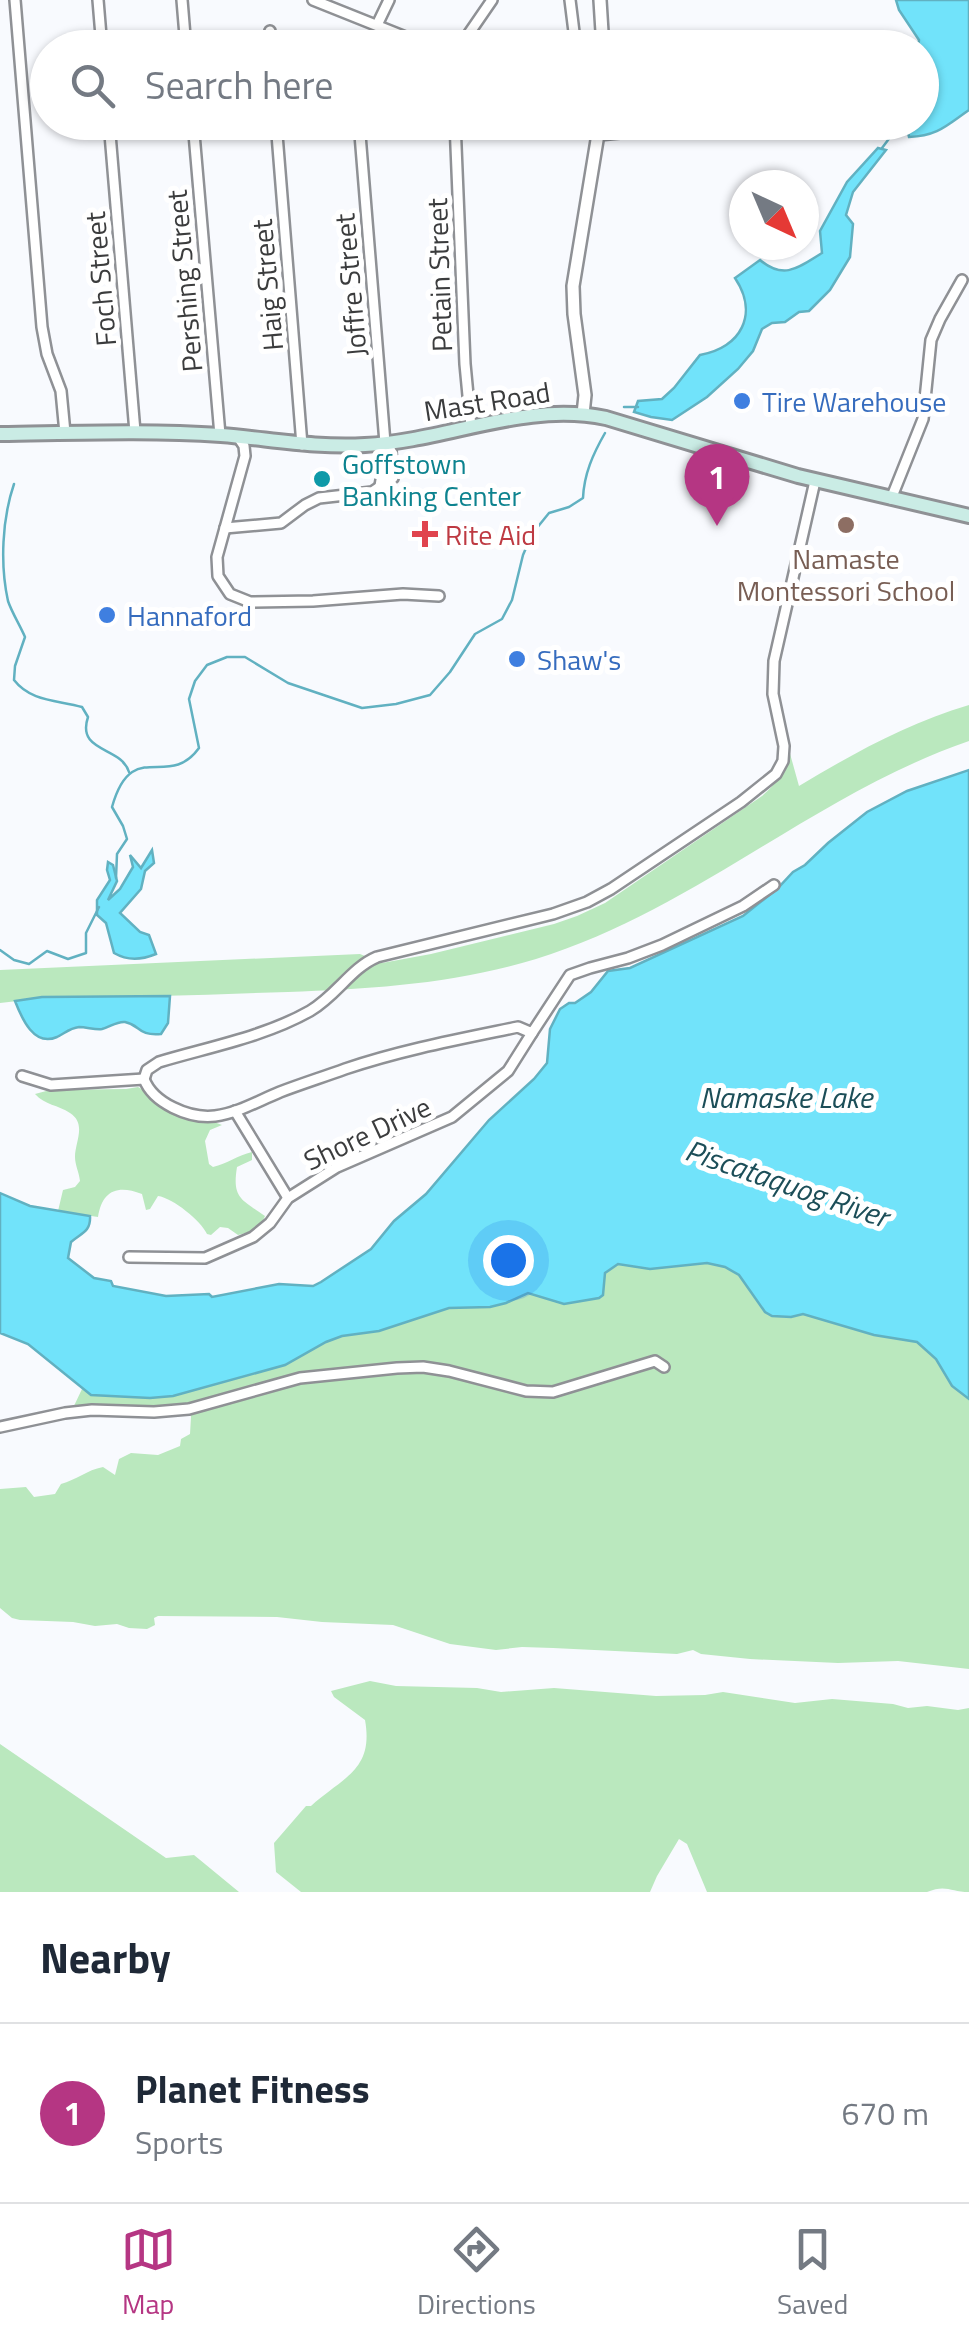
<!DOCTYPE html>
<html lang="en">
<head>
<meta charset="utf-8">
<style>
	:root { --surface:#fff; --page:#f6f6f7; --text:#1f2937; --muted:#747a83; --line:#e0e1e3; --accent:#b53683 }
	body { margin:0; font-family:"Titillium Web",sans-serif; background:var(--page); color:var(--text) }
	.compass { position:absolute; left:729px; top:170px; width:90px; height:90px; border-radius:50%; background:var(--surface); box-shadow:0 2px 8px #0004; rotate:136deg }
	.you { position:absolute; left:508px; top:1260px; width:35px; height:35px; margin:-25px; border:8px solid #fff; border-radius:50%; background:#1a73e8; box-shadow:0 0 0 15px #1a73e833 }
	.badge { display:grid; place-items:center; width:65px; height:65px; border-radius:50%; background:var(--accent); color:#fff; font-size:32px; font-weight:700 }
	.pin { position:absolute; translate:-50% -82px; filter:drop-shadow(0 2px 5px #0008) }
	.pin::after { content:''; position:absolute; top:52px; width:35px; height:30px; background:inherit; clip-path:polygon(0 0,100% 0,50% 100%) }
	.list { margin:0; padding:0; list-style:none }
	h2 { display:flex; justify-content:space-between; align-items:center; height:130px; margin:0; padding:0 40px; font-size:42px }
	h2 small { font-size:32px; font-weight:400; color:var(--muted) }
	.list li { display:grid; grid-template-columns:65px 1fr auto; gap:30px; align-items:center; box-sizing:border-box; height:180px; padding:0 40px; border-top:2px solid var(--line) }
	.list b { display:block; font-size:38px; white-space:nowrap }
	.list p { margin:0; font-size:32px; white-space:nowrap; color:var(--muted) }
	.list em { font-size:32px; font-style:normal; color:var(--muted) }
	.icon { flex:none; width:55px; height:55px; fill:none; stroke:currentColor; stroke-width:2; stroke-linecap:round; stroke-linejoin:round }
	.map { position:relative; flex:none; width:969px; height:1892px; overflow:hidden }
	.search { position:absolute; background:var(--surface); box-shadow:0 2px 8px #0004; left:30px; right:30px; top:30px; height:110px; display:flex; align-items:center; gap:25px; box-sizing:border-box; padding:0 35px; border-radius:55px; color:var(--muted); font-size:38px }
	.sheet { height:310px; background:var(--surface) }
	nav { display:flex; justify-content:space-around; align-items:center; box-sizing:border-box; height:140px; border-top:2px solid var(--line); background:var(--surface); font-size:28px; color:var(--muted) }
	nav a { display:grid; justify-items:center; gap:5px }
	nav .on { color:var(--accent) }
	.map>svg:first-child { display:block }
</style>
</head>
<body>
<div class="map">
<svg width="969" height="1892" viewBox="0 0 969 1892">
	<rect width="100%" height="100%" fill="#f8fafe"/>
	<g fill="#bae8be">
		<path d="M969,705V741C815,794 693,911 536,959C455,984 372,989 288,992C245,993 202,995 159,996C106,997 53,996 0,1003V970L360,954L382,963L431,954L554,924L577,916L605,903L762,796C777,782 788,772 789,750L799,786C854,753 908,723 969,705Z"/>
		<path d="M138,1087C151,1093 158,1107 172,1113C188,1119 207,1118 222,1125L210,1130L205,1141L209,1164L213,1167C227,1164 238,1155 252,1152V1160L237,1167C232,1198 241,1199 265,1216C261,1227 250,1233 238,1235L228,1228L220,1227L211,1235L207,1234C201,1221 173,1198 158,1196L150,1209L146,1210L142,1194C117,1184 102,1191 98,1217L58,1211L63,1190L75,1187L80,1181C79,1172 75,1165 75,1157C75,1142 87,1124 70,1113C58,1105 45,1105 35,1094L50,1090L126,1089Z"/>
		<path d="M707,1263L725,1267L739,1275L747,1283L765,1311L772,1316L791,1318L803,1313L874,1335L917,1342L936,1359L952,1386L969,1399V1669L898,1661L838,1663L750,1659L701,1654L693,1650L677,1654L553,1648L522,1647L496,1650L450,1644L393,1625L322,1622L277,1617L158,1616L154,1618L155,1625L147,1629L129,1628L117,1624L95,1626L73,1622L20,1620L12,1618L0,1608V1489L26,1487L34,1497L55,1494L61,1484C76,1480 87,1470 103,1467L115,1475L119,1459L131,1453L158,1455L180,1446L181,1439L190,1434L191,1417L189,1405L154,1409L114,1405L73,1408L82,1389L91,1395L101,1396L150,1398L173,1396L285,1365L326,1342L342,1336L379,1331L449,1308L490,1307L506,1303L528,1293L564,1304L599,1298L603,1295L604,1273L618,1264Z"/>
		<path d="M370,1681L396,1686L477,1688L501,1692L554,1688L656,1696L705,1695L723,1692L795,1703L832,1699L893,1704L908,1708L927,1706L958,1710L969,1708V1892C951,1892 946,1884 927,1892H707L687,1844L679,1839L657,1876L650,1892H301L276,1872L274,1843L306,1806H311C343,1777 374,1770 365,1720L334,1697L331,1691Z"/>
		<path d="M0,1744L166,1858L194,1855L239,1892H0Z"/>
	</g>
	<g fill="#71e3fa" stroke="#61b1c1" stroke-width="2.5">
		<path d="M896,0H969V110C947,125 938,136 909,137L906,123L922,122V48L918,47L919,40L899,10Z"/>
		<path d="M878,148L886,150L853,192L846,215L853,224L850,257L830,290L809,311L799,312L785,322L772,323L762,329L753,351L738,369L707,397L672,420L651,417L634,412L638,401L662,399L674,388L700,355C741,348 759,314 735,278L760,260C784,280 798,268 822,253L820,231L847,182Z"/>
		<path d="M969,770V1399L952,1386L936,1359L917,1342L874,1335L803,1314L791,1317L772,1316L765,1312L739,1275L725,1267L707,1263L650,1269L618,1264L605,1273L603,1295L599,1298L564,1304L528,1293L506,1303L490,1307L449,1308L379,1331L342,1336L326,1342L285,1365L173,1396L150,1398L91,1395L28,1344L0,1333V1193L30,1206L90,1216C91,1232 81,1233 71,1242L68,1258L94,1278L111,1281L113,1286L166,1296L209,1294L212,1297L279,1284L313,1286L321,1282L371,1249L394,1221L426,1194L489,1120L534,1079L547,1063L550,1029L560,1009L569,1003H575L591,992L608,971L630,968L743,916L778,888L793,872L805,865L828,843L867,812L907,791Z"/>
		<path d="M152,850L154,863L145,871L141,889L120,913L140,932L149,935L156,954C141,960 128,961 114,953L106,923L97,915V900L110,880L107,870L108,862L113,865L117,881L108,900L120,889L133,867L130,855L141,868Z"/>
		<path d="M170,996L168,1023L161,1034C137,1036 141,1025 125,1022C117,1021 110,1027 102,1029C95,1030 87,1027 79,1027C70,1028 65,1033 57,1037C34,1047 22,1019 15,1001L42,997Z"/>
	</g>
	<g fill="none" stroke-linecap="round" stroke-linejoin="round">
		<g stroke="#61b1c1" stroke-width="2.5">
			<path d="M882,148L891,136L908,132"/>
			<path d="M624,407H638"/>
			<path d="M14,484C2,519 0,565 8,601C12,613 20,625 25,637L15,666L14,680C31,702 58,700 82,707L88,717C76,753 121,746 129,772"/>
			<path d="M116,878L117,854L127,839L123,826L112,807C132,736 168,791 199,748L189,699L195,681L207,665L227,657H245L288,683L362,708L396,704L430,695L450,672L475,634L502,619L512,600L523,555L532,534L549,513L569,507L583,498C584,474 593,454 605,433"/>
			<path d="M0,950L14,960L29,964L47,951L68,959L86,953V933L99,907"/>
		</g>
		<g stroke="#8f9195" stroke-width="14">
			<g id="minor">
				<path d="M15,0L42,327L47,354L61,391L65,433"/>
				<path d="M98,0L102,48"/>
				<path d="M182,0L186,48"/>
				<path d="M313,0L433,48"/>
				<path d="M570,0L576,48"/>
				<path d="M377,25L389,0"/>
				<path d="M270,31L271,48"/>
				<path d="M352,43L353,48"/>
				<path d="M459,48L492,0"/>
				<path d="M109,122L135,432"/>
				<path d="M193,122L220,435"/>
				<path d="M276,122L302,445"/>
				<path d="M455,122L465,364L471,427"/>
				<path d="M599,135L620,133L668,122"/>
				<path d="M238,437L244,446L245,456L217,557L218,576L230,594L250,602L313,601L403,594L439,596"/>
				<path d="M380,486L383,468L380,451L385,443"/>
				<path d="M891,499L923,419L931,340L940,319L962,280"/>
				<path d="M225,528L281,523L305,505L319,498L372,492L393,478L391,451L385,443L359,122"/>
				<path d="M22,1076L51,1085L144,1079"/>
				<path d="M144,1079L147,1070L159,1062C209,1047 264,1037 310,1011C337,995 351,968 377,957L553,914L587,902L611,889L741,802L776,774L783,761L784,746L773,694L774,661L815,481"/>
				<path d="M144,1079C153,1103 189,1119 215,1116C238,1113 258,1101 280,1092C301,1084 323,1077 345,1069C401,1050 460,1039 518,1027L532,1033L570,975L590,968L628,958L662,945L743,906L774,885"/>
				<path d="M235,1111L288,1198"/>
				<path d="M129,1257L205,1258L253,1237L270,1223L288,1198L337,1167L452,1117L508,1071L532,1033"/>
				<path d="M0,1427L65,1413L92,1410L154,1412L189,1409L300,1378L397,1368L423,1367L449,1371L526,1391L553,1392L655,1361L664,1367"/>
			</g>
		</g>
		<g stroke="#8f9195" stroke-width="16">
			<g id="tertiary">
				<path d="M600,0L603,48"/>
				<path d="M583,414L585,395L574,314L573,286L600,122"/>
			</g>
		</g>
		<g stroke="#8f9195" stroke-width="18">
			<path id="secondary" d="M0,434C74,433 148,430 221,435C270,439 317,448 365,445C447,441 524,401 606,418L798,476L969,516"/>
		</g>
		<use href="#minor" stroke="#fff" stroke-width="9"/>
		<use href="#tertiary" stroke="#fff" stroke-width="11"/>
		<use href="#secondary" stroke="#caece5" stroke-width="12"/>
	</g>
	<g fill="#3f7fe0" stroke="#fff" stroke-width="4">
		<circle cx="742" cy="401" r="10"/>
		<circle cx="107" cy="615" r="10"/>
		<circle cx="517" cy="659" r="10"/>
	</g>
	<circle fill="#0f9aa8" stroke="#fff" stroke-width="4" cx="322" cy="479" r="10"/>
	<circle fill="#8d6e63" stroke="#fff" stroke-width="4" cx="846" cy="525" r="10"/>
	<path fill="#e0444e" stroke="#fff" stroke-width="4" d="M420 519h10v10h10v10h-10v10h-10v-10h-10v-10h10z"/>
	<g text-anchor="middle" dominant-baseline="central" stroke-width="10" stroke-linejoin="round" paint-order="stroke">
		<g font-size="28" fill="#3b3c3d" stroke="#fff">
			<text transform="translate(439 275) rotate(-92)">Petain Street</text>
			<text transform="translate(100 279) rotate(-95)">Foch Street</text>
			<text transform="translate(184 281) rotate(-95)">Pershing Street</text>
			<text transform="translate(267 285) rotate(-95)">Haig Street</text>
			<text transform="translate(350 285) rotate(-95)">Joffre Street</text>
			<text transform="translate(487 401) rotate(-9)">Mast Road</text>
			<text transform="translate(367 1133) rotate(-25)">Shore Drive</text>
		</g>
		<g font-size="28" fill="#366cbe" stroke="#fff" text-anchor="start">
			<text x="762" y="401">Tire Warehouse</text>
			<text x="127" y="615">Hannaford</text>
			<text x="537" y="659">Shaw's</text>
		</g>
		<g font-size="28" fill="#0d838f" stroke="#fff" text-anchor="start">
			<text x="342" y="463">Goffstown<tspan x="342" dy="32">Banking Center</tspan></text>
		</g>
		<g font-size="28" fill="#be3a42" stroke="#fff" text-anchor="start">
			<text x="445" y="534">Rite Aid</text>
		</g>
		<g font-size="28" fill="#785e54" stroke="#fff">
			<text x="846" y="558">Namaste<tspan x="846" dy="32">Montessori School</tspan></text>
		</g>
		<g font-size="30" font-style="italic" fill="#1c4e58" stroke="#fff">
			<text x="786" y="1097">Namaske Lake</text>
			<text transform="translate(787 1183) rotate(19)">Piscataquog River</text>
		</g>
	</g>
</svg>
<svg class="compass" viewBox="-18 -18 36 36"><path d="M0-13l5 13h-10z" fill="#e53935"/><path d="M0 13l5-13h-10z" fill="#747a83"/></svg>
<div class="you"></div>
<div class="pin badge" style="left:717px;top:526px">1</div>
<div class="search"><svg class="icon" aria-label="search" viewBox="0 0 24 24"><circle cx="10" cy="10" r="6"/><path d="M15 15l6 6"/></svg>Search here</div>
</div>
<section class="sheet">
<h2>Nearby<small></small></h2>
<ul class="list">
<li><span class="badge">1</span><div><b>Planet Fitness</b><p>Sports</p></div><em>670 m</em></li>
</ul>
</section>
<nav>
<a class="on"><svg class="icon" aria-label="map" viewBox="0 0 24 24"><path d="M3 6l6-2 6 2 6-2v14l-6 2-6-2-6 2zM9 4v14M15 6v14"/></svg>Map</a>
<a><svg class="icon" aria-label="directions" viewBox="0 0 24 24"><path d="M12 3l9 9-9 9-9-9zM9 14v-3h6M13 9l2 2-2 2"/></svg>Directions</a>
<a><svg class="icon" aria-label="saved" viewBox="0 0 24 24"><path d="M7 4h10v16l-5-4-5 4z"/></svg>Saved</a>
</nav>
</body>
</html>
